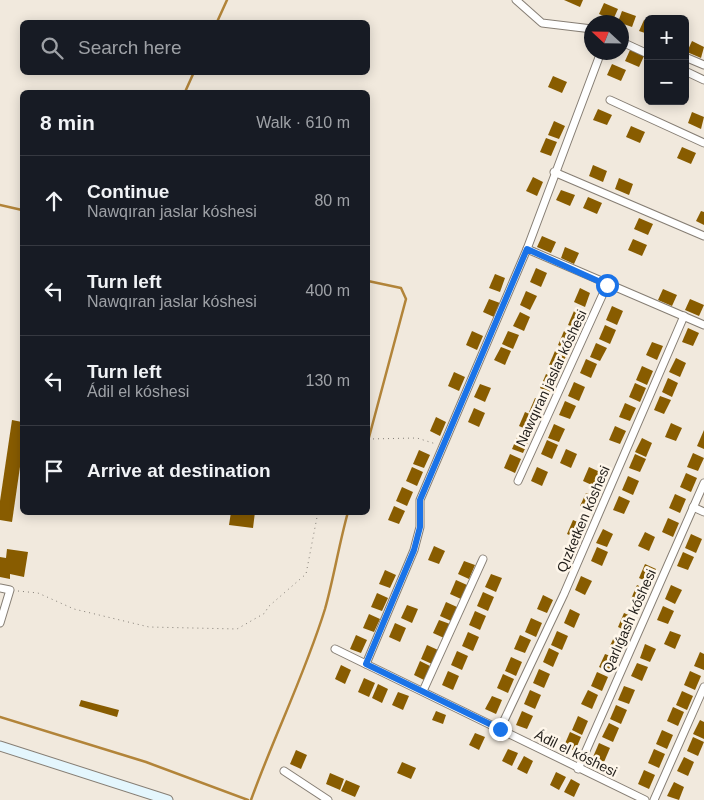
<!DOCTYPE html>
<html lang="en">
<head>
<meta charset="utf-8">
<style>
	:root { --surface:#171b24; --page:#242831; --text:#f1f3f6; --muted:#9ea1a6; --line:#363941 }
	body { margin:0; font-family:Helvetica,sans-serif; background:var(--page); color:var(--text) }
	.controls { position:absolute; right:15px; top:15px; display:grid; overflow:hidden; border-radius:8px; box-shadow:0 2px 12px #0003 }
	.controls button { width:45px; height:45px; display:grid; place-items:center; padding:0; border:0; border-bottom:1px solid var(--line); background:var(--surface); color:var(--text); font:25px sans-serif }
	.compass { position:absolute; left:584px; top:15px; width:45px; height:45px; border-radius:50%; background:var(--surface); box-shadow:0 2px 12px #0003; rotate:292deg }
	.stop { position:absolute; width:15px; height:15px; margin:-11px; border:4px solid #1a73e8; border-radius:50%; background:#fff }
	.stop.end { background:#1a73e8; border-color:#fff; box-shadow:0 1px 5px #0008 }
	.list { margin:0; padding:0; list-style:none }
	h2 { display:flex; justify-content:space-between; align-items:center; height:65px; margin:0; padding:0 20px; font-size:21px }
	h2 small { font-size:16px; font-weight:400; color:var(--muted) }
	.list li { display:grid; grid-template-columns:32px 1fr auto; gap:15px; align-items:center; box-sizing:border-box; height:90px; padding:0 20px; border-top:1px solid var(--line) }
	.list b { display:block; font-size:19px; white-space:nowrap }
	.list p { margin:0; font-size:16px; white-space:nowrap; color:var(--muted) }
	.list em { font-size:16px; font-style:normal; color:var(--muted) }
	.icon { flex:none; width:28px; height:28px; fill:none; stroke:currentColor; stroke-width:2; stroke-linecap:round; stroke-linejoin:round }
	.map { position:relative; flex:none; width:704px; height:800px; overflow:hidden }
	.search { position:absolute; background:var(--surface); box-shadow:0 2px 12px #0003; left:20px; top:20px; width:350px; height:55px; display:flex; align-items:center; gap:12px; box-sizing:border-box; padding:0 18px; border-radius:8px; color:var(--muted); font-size:19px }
	.panel { position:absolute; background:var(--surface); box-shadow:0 2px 12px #0003; left:20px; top:90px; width:350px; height:425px; border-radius:8px }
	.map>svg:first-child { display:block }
</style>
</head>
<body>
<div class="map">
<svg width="704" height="800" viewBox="0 0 704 800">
	<rect width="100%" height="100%" fill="#f1e9dd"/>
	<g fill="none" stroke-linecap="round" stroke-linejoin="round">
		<g stroke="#b28439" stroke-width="2.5">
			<path d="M217,22L227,0"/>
			<path d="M185,92L194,72"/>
			<path d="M0,205L22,210"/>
			<path d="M368,281L401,288L406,299L368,441"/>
			<path d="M0,717L146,762L248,800"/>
			<path d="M251,800C274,736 305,674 325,609C334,577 339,544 348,512"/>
		</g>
	</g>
	<g fill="#885c00">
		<path d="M564,0H583L580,7Z"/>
		<path d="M604,3L618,9L613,20L599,14Z"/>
		<path d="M622,11L636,16L632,27L618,22Z"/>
		<path d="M644,20L648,22V34L639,31Z"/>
		<path d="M692,41L704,47L701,58L687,52Z"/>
		<path d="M630,50L644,56L639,67L625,61Z"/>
		<path d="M612,64L626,70L621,81L607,75Z"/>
		<path d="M553,76L567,82L562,93L548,87Z"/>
		<path d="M598,109L612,115L607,125L593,120Z"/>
		<path d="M692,112L704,117L701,129L688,123Z"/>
		<path d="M554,121L565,126L559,139L548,135Z"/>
		<path d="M631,126L645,132L640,143L626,137Z"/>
		<path d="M546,138L557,142L551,156L540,152Z"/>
		<path d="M682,147L696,153L691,164L677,158Z"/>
		<path d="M593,165L607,171L603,182L589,176Z"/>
		<path d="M533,177L543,182L537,196L526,191Z"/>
		<path d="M619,178L633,184L629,195L615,189Z"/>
		<path d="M561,190L575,195L570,206L556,200Z"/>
		<path d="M588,197L602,203L597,214L583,208Z"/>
		<path d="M701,211L704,212V225L696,221Z"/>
		<path d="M639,218L653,224L648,235L634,229Z"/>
		<path d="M542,236L556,242L551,253L537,247Z"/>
		<path d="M633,239L647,245L642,256L628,250Z"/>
		<path d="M565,247L579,253L574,264L561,258Z"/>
		<path d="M536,268L547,273L541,287L530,282Z"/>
		<path d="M495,274L505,278L500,292L489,288Z"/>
		<path d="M580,288L590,293L585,307L574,302Z"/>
		<path d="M663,289L677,295L672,306L658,300Z"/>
		<path d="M526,291L537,296L530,310L520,305Z"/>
		<path d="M489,299L500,303L494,317L483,312Z"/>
		<path d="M690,299L704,305L699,316L685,310Z"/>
		<path d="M612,306L623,311L617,325L606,320Z"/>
		<path d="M574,311L585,316L579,329L568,325Z"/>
		<path d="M520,312L530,317L524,331L513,326Z"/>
		<path d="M605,325L616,330L610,344L599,339Z"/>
		<path d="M688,328L699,333L693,346L682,342Z"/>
		<path d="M472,331L483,336L477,350L466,345Z"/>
		<path d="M508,331L519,335L513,349L502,344Z"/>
		<path d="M564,331L575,336L568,350L558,345Z"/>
		<path d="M652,342L663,346L657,360L646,355Z"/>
		<path d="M596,343L607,348L600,361L590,357Z"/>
		<path d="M501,347L511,351L505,365L494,360Z"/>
		<path d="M555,351L566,356L560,370L549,365Z"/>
		<path d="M676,358L686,363L680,377L669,372Z"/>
		<path d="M586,359L597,364L591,378L580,373Z"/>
		<path d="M642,366L653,371L647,385L636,380Z"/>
		<path d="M454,372L465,377L459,391L448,386Z"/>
		<path d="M546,374L557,379L551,393L540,388Z"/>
		<path d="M668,378L678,383L672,397L662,392Z"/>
		<path d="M574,382L585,387L579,401L568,396Z"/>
		<path d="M635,383L646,388L640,402L629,397Z"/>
		<path d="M480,384L491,388L485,402L474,397Z"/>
		<path d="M660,396L671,400L664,414L654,410Z"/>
		<path d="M535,398L546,403L540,417L529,412Z"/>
		<path d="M565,401L576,406L570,419L559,415Z"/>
		<path d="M625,403L636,408L630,421L619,417Z"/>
		<path d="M474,408L485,413L479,427L468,422Z"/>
		<path d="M525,412L536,417L530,431L519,426Z"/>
		<path d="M436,417L446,422L440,436L430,431Z"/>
		<path d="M12,420L22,422V453L12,522L0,520V501Z"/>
		<path d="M671,423L682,428L676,441L665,437Z"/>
		<path d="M554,424L565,429L559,442L548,438Z"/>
		<path d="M615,426L626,431L620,444L609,440Z"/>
		<path d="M704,430V449L697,446Z"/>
		<path d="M518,435L529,440L523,453L512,449Z"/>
		<path d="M642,438L652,443L646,457L635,452Z"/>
		<path d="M547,440L558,445L552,459L541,454Z"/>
		<path d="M566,449L577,454L571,468L560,463Z"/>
		<path d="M419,450L430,455L424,468L413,464Z"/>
		<path d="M693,453L704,458L698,471L687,467Z"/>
		<path d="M510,454L521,459L515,473L504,468Z"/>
		<path d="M635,454L646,459L640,472L629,468Z"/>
		<path d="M412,467L423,472L417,486L406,481Z"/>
		<path d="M537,467L548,472L542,486L531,481Z"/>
		<path d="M589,467L600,472L594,486L583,481Z"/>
		<path d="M686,473L697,478L691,492L680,487Z"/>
		<path d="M628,476L639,481L633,495L622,490Z"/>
		<path d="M402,487L413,492L407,506L396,501Z"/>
		<path d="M586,493L597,497L590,511L580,506Z"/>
		<path d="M675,494L686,499L680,513L669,508Z"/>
		<path d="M619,496L630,501L624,514L613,510Z"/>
		<path d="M394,506L405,511L399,524L388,520Z"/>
		<path d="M231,512H255L253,528L229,525Z"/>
		<path d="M668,518L679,523L673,537L662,532Z"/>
		<path d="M573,520L584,525L578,539L567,534Z"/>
		<path d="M603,529L613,534L607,547L596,543Z"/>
		<path d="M645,532L655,537L649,551L638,546Z"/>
		<path d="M691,534L702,539L696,553L685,548Z"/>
		<path d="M434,546L445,551L439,564L428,560Z"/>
		<path d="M597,547L608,552L602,566L591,561Z"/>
		<path d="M7,549L28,552L24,577L10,574V579L0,577V557L6,558Z"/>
		<path d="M683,552L694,557L688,570L677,566Z"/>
		<path d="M464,561L475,565L469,579L458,574Z"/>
		<path d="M645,564L656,569L650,583L639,578Z"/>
		<path d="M385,570L396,575L390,588L379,584Z"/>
		<path d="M491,574L502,578L496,592L485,587Z"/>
		<path d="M581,576L592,581L585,595L575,590Z"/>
		<path d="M456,580L467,585L461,599L450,594Z"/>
		<path d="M637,585L648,590L642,604L631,599Z"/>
		<path d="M671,585L682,590L675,604L665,599Z"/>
		<path d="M483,592L494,597L488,611L477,606Z"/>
		<path d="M377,593L388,598L382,611L371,607Z"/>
		<path d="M543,595L553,600L547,613L537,609Z"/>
		<path d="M446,602L457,607L451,621L440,616Z"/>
		<path d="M407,605L418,609L412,623L401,618Z"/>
		<path d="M663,606L674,611L668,624L657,620Z"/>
		<path d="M570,609L580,614L574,628L564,623Z"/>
		<path d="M475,611L486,616L480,630L469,625Z"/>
		<path d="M624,613L635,618L629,632L618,627Z"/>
		<path d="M369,614L380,619L374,632L363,628Z"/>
		<path d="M531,618L542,623L536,637L525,632Z"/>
		<path d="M439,620L450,624L444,638L433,633Z"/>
		<path d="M395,623L406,628L400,642L389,637Z"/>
		<path d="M557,631L568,636L562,650L551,645Z"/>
		<path d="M670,631L681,635L675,649L664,644Z"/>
		<path d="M468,632L479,637L473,651L462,646Z"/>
		<path d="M356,635L367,640L361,653L350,649Z"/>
		<path d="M520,635L531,640L525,653L514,649Z"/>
		<path d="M615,635L626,639L620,653L609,648Z"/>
		<path d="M645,644L656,649L650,662L640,658Z"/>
		<path d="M427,645L438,650L432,664L421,659Z"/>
		<path d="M549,648L559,653L553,667L543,662Z"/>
		<path d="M457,651L468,656L462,670L451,665Z"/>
		<path d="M700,652L704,654V670L694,666Z"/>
		<path d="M605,654L616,658L610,672L599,667Z"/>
		<path d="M511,657L522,662L516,676L505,671Z"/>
		<path d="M420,661L430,666L424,680L414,675Z"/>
		<path d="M637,663L648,667L642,681L631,676Z"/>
		<path d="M341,665L351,670L345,684L335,679Z"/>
		<path d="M539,669L550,674L544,688L533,683Z"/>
		<path d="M448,671L459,676L453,690L442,685Z"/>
		<path d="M690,671L701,676L695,690L684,685Z"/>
		<path d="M597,672L608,677L602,691L591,686Z"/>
		<path d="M503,674L514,679L508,693L497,688Z"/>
		<path d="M364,678L375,683L369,697L358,692Z"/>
		<path d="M378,684L388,689L382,703L372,698Z"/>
		<path d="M624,686L635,690L629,704L618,700Z"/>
		<path d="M530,690L541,695L535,709L524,704Z"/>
		<path d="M588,690L598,695L592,709L581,704Z"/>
		<path d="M682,691L693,696L687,710L676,705Z"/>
		<path d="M398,692L409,696L403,710L392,705Z"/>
		<path d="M492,696L502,700L496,714L485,709Z"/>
		<path d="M81,700L119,710L117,717L79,706Z"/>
		<path d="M616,705L627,710L621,724L610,719Z"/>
		<path d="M673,707L684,712L678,726L667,721Z"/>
		<path d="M436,711L446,715L443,724L432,720Z"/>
		<path d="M522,711L533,716L527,729L516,725Z"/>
		<path d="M578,716L588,721L582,735L572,730Z"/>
		<path d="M700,720L704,722V739L693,734Z"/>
		<path d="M609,723L619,728L613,742L602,737Z"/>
		<path d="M662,730L673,735L667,749L656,744Z"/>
		<path d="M570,732L581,737L575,751L564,746Z"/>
		<path d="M475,733L485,737L479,750L469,745Z"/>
		<path d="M693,737L704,742L698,756L687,751Z"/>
		<path d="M599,743L610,748L604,762L593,757Z"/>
		<path d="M508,749L518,753L512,766L502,761Z"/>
		<path d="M654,749L665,754L659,768L648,763Z"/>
		<path d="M296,750L307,755L301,769L290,764Z"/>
		<path d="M524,756L533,761L527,774L517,769Z"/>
		<path d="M684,757L694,762L688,776L677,771Z"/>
		<path d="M402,762L416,768L411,779L397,773Z"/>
		<path d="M644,770L655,775L649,789L638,784Z"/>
		<path d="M556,772L566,777L559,790L550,785Z"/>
		<path d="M330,773L344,779L340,790L326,784Z"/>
		<path d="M571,779L580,784L574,797L564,792Z"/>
		<path d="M346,780L360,786L355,797L341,791Z"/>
		<path d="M674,782L684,787L679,800L667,796Z"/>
	</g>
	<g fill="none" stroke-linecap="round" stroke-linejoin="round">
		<g stroke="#867e74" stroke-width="9">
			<g id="minor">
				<path d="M516,0L542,23L592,29"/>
				<path d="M622,42L648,54"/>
				<path d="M685,57L704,65"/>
				<path d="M685,71L704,80"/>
				<path d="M610,100L704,143"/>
				<path d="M554,172L704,236"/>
				<path d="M527,249L704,325"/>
				<path d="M518,481L607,285"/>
				<path d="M693,507L704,512"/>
				<path d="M0,588L10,590L0,623"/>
				<path d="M335,649L645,800"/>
				<path d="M366,664L414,550L420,527V500L527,249L601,52"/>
				<path d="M423,691L483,559"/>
				<path d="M500,729L564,594L684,316"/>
				<path d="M578,769L704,483"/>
				<path d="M284,771L328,800"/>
				<path d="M654,800L704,687"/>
			</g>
		</g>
		<g stroke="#867e74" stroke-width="11">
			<path id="secondary" d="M0,746L168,800"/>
		</g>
		<g stroke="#837e76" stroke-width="1" stroke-dasharray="1 4" stroke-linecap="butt">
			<path d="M368,439L417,438L436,444"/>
			<path d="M18,591L38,593L74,609L149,627L237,629L265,613L268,607L306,574L318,512"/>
		</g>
		<use href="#minor" stroke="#fff" stroke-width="7"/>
		<use href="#secondary" stroke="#e4f6fd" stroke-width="9"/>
	</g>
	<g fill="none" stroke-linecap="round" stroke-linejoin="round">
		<path stroke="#1a73e8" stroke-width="6" d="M500,729L366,664L414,550L420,527V500L527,249L607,285"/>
	</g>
	<g text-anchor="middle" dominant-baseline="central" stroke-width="5" stroke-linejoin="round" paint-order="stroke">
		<g font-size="14" fill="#201d19" stroke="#fef6ea">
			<text transform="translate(551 378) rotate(-65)">Nawqıran jaslar kóshesi</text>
			<text transform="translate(583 519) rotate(-67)">Qızketken kóshesi</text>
			<text transform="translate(629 621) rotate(-66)">Qarlıǵash kóshesi</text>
			<text transform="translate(576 753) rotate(26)">Ádil el kóshesi</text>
		</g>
	</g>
</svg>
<div class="controls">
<button>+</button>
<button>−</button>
</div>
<svg class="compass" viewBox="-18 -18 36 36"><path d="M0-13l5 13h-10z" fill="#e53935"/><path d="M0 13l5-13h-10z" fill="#9ea1a6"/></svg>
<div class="stop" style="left:607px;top:285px"></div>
<div class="stop end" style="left:500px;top:729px"></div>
<div class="search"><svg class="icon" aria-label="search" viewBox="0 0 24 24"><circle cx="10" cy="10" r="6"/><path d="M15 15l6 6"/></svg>Search here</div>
<section class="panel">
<h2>8 min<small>Walk · 610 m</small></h2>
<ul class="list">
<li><svg class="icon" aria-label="ahead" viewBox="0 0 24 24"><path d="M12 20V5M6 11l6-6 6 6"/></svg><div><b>Continue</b><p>Nawqıran jaslar kóshesi</p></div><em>80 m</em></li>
<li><svg class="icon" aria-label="left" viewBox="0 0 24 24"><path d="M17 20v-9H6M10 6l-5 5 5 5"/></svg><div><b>Turn left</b><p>Nawqıran jaslar kóshesi</p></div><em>400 m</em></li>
<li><svg class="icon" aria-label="left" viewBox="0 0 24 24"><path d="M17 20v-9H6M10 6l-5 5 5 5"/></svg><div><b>Turn left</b><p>Ádil el kóshesi</p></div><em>130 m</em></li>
<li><svg class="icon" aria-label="arrive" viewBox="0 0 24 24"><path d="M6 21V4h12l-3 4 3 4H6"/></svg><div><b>Arrive at destination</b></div></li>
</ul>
</section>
</div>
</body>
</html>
